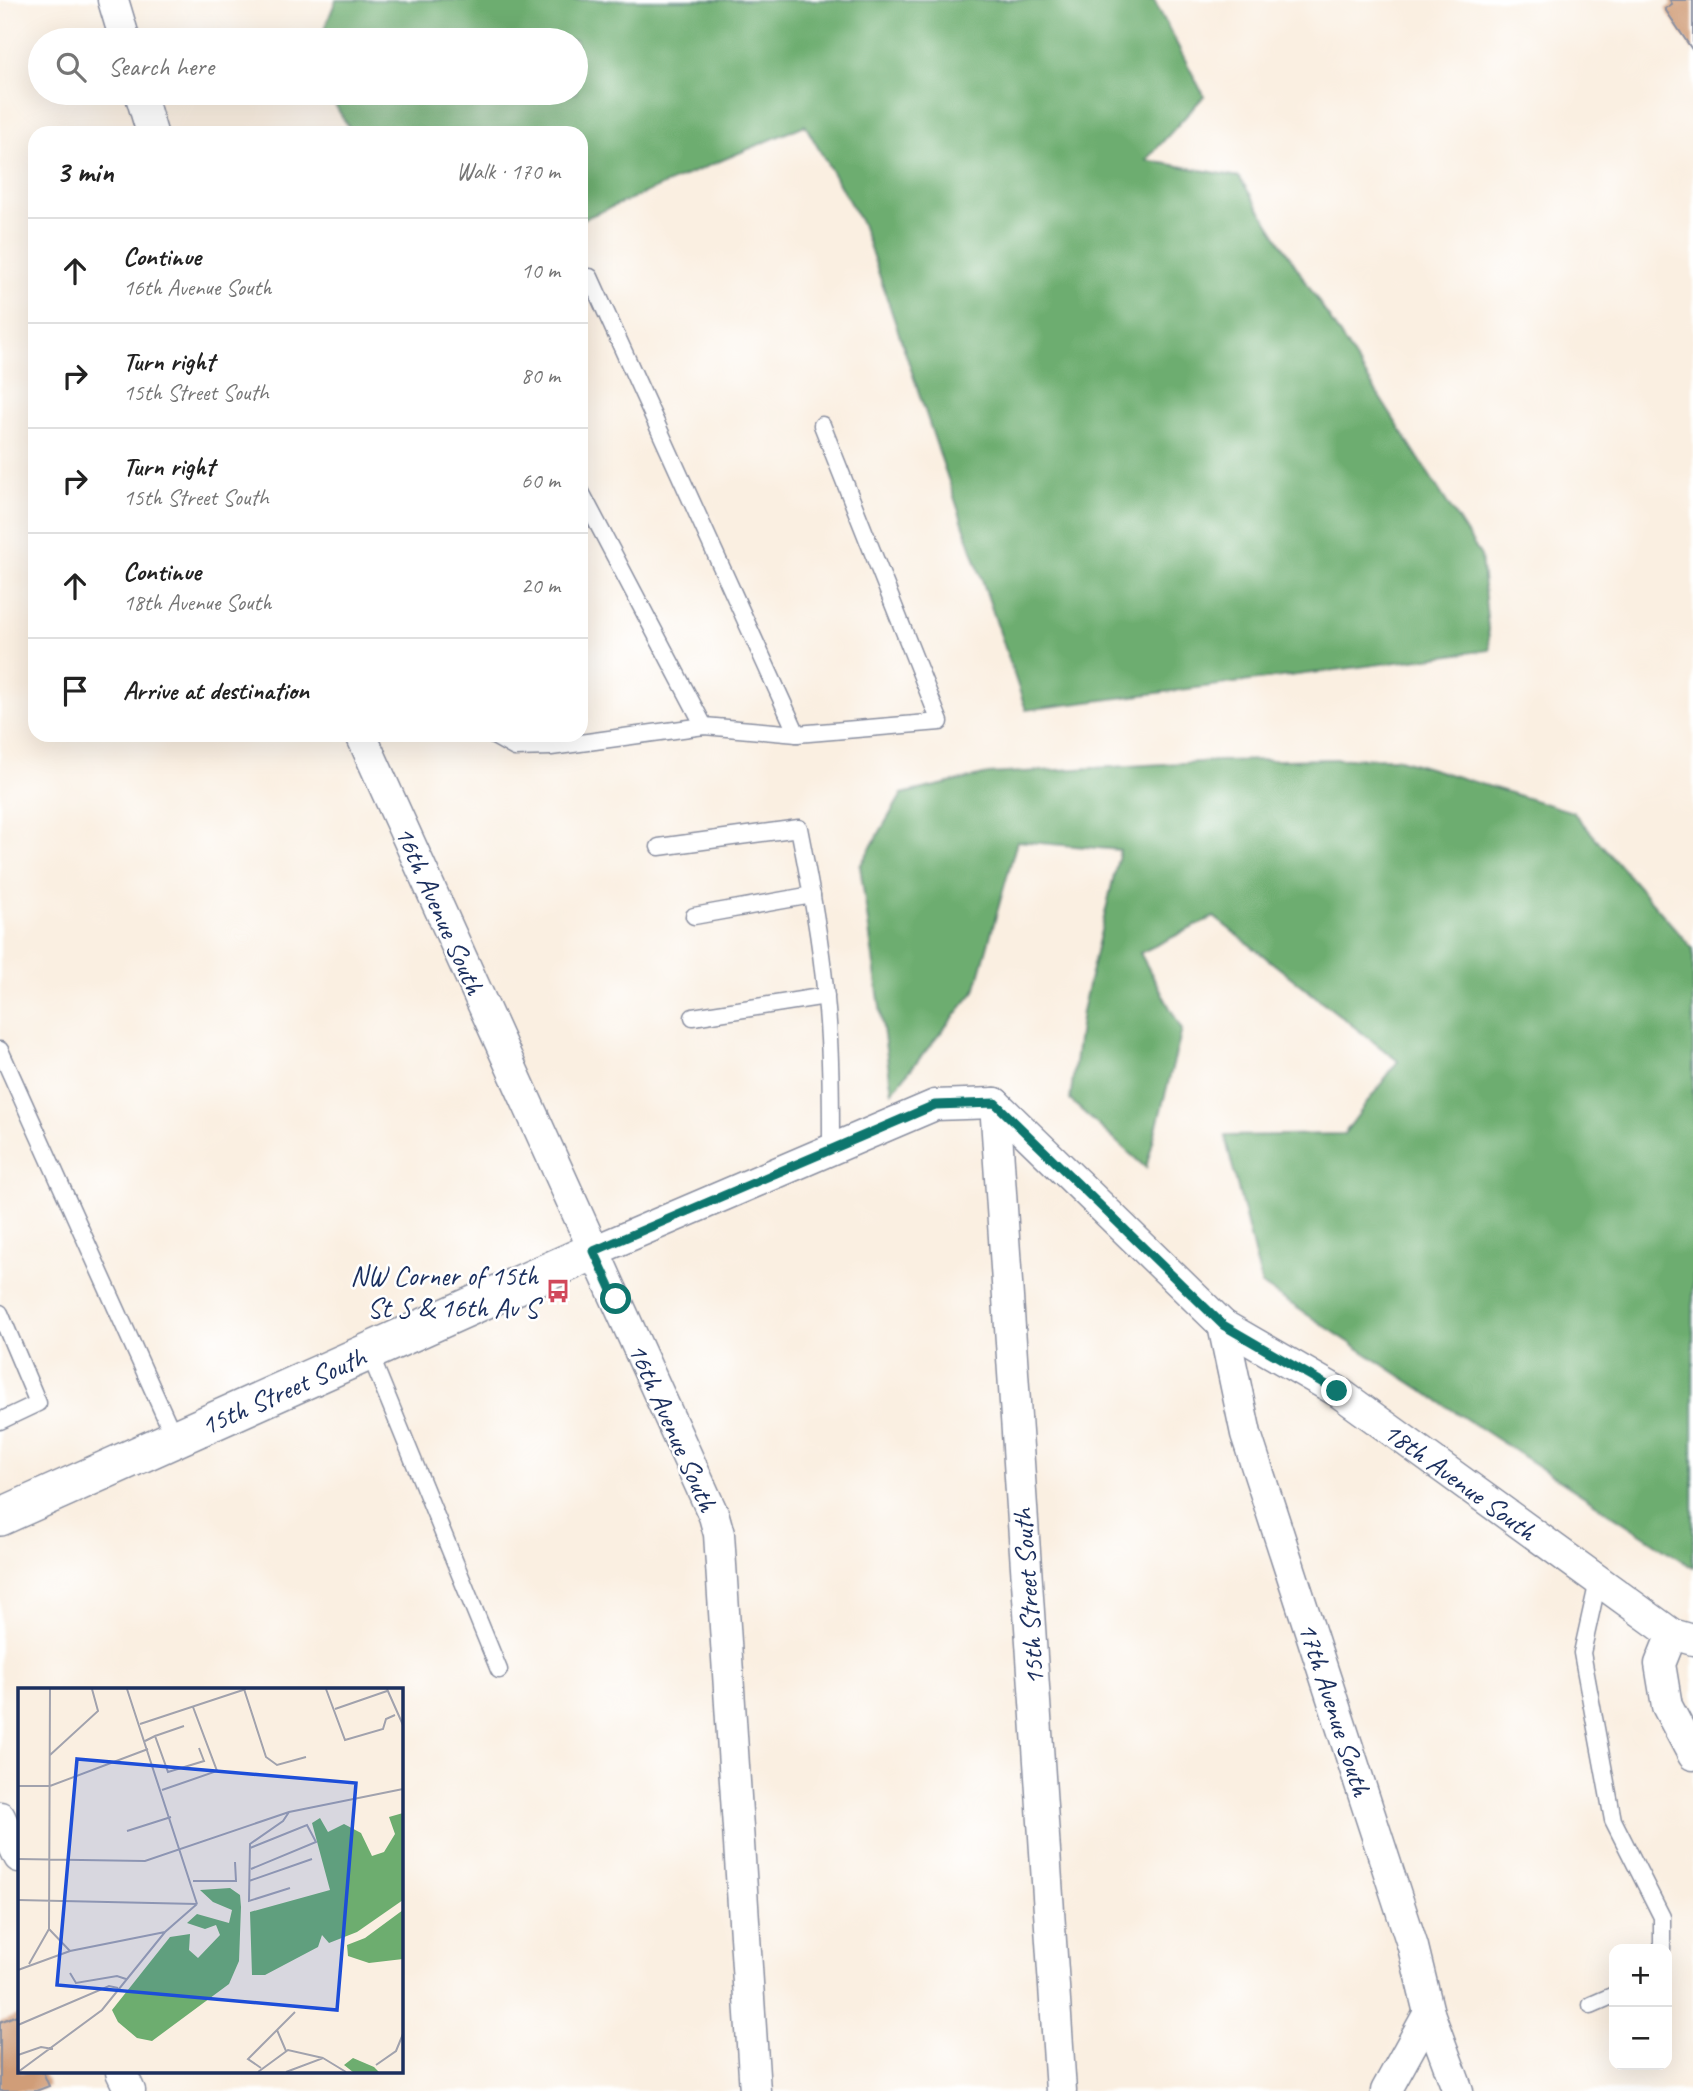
<!DOCTYPE html>
<html lang="en">
<head>
<meta charset="utf-8">
<style>
	:root { --surface:#fff; --page:#f2f2f2; --text:#222; --muted:#767676; --line:#e0e0e0 }
	body { margin:0; font-family:Caveat,sans-serif; background:var(--page); color:var(--text) }
	.controls { position:absolute; right:21px; bottom:21px; display:grid; overflow:hidden; border-radius:14px; box-shadow:0 7px 28px #0002 }
	.controls button { width:63px; height:63px; display:grid; place-items:center; padding:0; border:0; border-bottom:2px solid var(--line); background:var(--surface); color:var(--text); font:35px sans-serif }
	.stop { position:absolute; width:21px; height:21px; margin:-16px; border:5px solid #0f766e; border-radius:50%; background:#fff }
	.stop.end { background:#0f766e; border-color:#fff; box-shadow:0 2px 7px #0008 }
	.list { margin:0; padding:0; list-style:none }
	h2 { display:flex; justify-content:space-between; align-items:center; height:91px; margin:0; padding:0 28px; font-size:30px }
	h2 small { font-size:23px; font-weight:400; color:var(--muted) }
	.list li { display:grid; grid-template-columns:46px 1fr auto; gap:21px; align-items:center; box-sizing:border-box; height:105px; padding:0 28px; border-top:2px solid var(--line) }
	.list b { display:block; font-size:26px; white-space:nowrap }
	.list p { margin:0; font-size:23px; white-space:nowrap; color:var(--muted) }
	.list em { font-size:23px; font-style:normal; color:var(--muted) }
	.icon { flex:none; width:38px; height:38px; fill:none; stroke:currentColor; stroke-width:2; stroke-linecap:round; stroke-linejoin:round }
	.map { position:relative; flex:none; width:1693px; height:2091px; overflow:hidden }
	.search { position:absolute; background:var(--surface); box-shadow:0 7px 28px #0002; left:28px; top:28px; width:560px; height:77px; display:flex; align-items:center; gap:18px; box-sizing:border-box; padding:0 24px; border-radius:38px; color:var(--muted); font-size:26px }
	.panel { position:absolute; background:var(--surface); box-shadow:0 7px 28px #0002; left:28px; top:126px; width:560px; height:616px; border-radius:21px }
	.map>svg:first-child { display:block }
</style>
</head>
<body>
<div class="map">
<svg width="1693" height="2091" viewBox="0 0 1693 2091">
	<rect width="100%" height="100%" fill="#fff"/>
	<filter id="ink" filterUnits="userSpaceOnUse"><feTurbulence type="fractalNoise" baseFrequency=".0143" numOctaves="2"/><feDisplacementMap in="SourceGraphic" scale="14" xChannelSelector="R" yChannelSelector="G"/><feConvolveMatrix kernelMatrix="1 2 1 2 8 2 1 2 1" color-interpolation-filters="sRGB"/></filter>
	<filter id="wash" filterUnits="userSpaceOnUse"><feTurbulence type="fractalNoise" baseFrequency=".00686" numOctaves="4" result="noise"/><feDisplacementMap in="SourceGraphic" scale="28" xChannelSelector="R" yChannelSelector="G"/><feGaussianBlur stdDeviation="1.57" result="paint"/><feColorMatrix in="noise" values="0 0 0 0 0 0 0 0 0 0 0 0 0 0 0 0 0 1.4 0 .05"/><feComposite in="paint" operator="in"/></filter>
	<g filter="url(#wash)">
		<rect width="100%" height="100%" fill="#faefe1"/>
		<g fill="#6dad6f" stroke="#446e66" stroke-width="2">
			<path d="M336,0H1154L1204,96L1146,160L1239,177L1481,556L1490,650L1026,710L862,224L805,125L581,220V133H352L328,93H576V40H320Z"/>
			<path d="M1396,758L1573,812L1693,949V1568L1262,1285L1225,1136L1344,1134L1398,1061L1214,917L1140,953L1182,1030L1146,1168L1070,1100L1082,1011L1120,850L1017,841L975,991L892,1092L860,866L902,794L988,774L1217,761Z"/>
		</g>
		<g id="blocks">
			<g fill="#d09d78">
				<path d="M1670,0H1693V51L1665,9L1672,4Z"/>
				<path d="M19,2014V2072H43L49,2086L36,2091H0V2022Z"/>
			</g>
		</g>
	</g>
	<g filter="url(#ink)">
		<use href="#blocks" fill-opacity="0" stroke="#8a8fa0" stroke-width="2"/>
		<g fill="none" stroke-linecap="round" stroke-linejoin="round">
			<g stroke="#8a8fa0" stroke-width="19">
				<g id="service">
					<path d="M590,277L797,734"/>
					<path d="M581,492L704,726"/>
					<path d="M492,735L515,748L551,747L704,726L797,734L940,722L822,425"/>
					<path d="M659,847L799,828C810,884 821,941 826,999C831,1049 831,1099 831,1150"/>
					<path d="M694,916L812,895"/>
					<path d="M693,1017L826,996"/>
					<path d="M0,1050L175,1439"/>
					<path d="M0,1313L38,1403L0,1421"/>
					<path d="M369,1352L499,1670"/>
					<path d="M1598,1581L1582,1653L1613,1820L1662,1917V1949"/>
					<path d="M1591,2005L1614,1995"/>
				</g>
			</g>
			<g stroke="#8a8fa0" stroke-width="33">
				<g id="minor">
					<path d="M113,0L125,40"/>
					<path d="M140,93L152,133"/>
					<path d="M361,735L714,1516L719,1534L755,2091"/>
					<path d="M995,1103L1061,2091"/>
					<path d="M594,1251L935,1105L995,1103L1223,1325L1337,1391L1672,1634L1693,1640"/>
					<path d="M1223,1325L1246,1434L1413,1947L1429,2013L1458,2091"/>
					<path d="M1672,1634L1660,1664L1667,1706L1693,1755"/>
					<path d="M0,1817L19,1857"/>
					<path d="M121,2072L130,2091"/>
					<path d="M1386,2091L1429,2013"/>
				</g>
			</g>
			<g stroke="#8a8fa0" stroke-width="40">
				<path id="tertiary" d="M0,1517L594,1251"/>
			</g>
			<use href="#service" stroke="#fff" stroke-width="16"/>
			<use href="#minor" stroke="#fff" stroke-width="30"/>
			<use href="#tertiary" stroke="#fff" stroke-width="37"/>
		</g>
	</g>
	<g fill="none" stroke-linecap="round" stroke-linejoin="round" filter="url(#ink)">
		<path stroke="#0f766e" stroke-width="9" d="M616,1299L594,1251L935,1105L995,1103L1223,1325L1337,1391"/>
	</g>
	<defs>
		<g id="bus-bare" transform="scale(1.89)"><path d="M-5-6H5V4H4V6H2V4H-2V6H-4V4H-5ZM-3.5-4V0h7V-4ZM-3.5 1.2v1.5H-2V1.2ZM2 1.2v1.5H3.5V1.2Z" fill="#d1495b" stroke="#fff" stroke-width="2.5" paint-order="stroke"/></g>
	</defs>
	<g fill-rule="evenodd">
		<use href="#bus-bare" x="558" y="1291"/>
	</g>
	<g text-anchor="middle" dominant-baseline="central" stroke-width="5" stroke-linejoin="round" paint-order="stroke">
		<g font-size="28" fill="#1b2f5e" stroke="#fff">
			<text transform="translate(440 910) rotate(66)">16th Avenue South</text>
			<text transform="translate(283 1391) rotate(-24)">15th Street South</text>
			<text transform="translate(673 1427) rotate(66)">16th Avenue South</text>
			<text transform="translate(1460 1481) rotate(36)">18th Avenue South</text>
			<text transform="translate(1028 1597) rotate(-94)">15th Street South</text>
			<text transform="translate(1335 1709) rotate(72)">17th Avenue South</text>
		</g>
		<g font-size="28" fill="#1b2f5e" stroke="#fff" text-anchor="end">
			<text x="538" y="1275">NW Corner of 15th<tspan x="538" dy="32">St S &amp; 16th Av S</tspan></text>
		</g>
	</g>
	<g transform="translate(18 1688)">
		<rect width="385" height="385" fill="#faefe1"/>
		<path d="M385,125V212L339,244L311,255L304,247L300,259L247,287H234L232,224L312,202L294,135L302,130L310,144L326,136L343,145L354,168L366,164L377,146L371,129ZM212,200L222,207L223,219L221,273L211,296L134,353L119,350L100,334L94,322L152,249L172,246L171,262L180,270L202,247L198,237L187,241L169,235L179,226L211,235L214,222L195,214L182,202ZM385,222V271L351,275L330,268L329,257L347,250ZM335,370L356,379L361,384H335L326,377Z" fill="#6dad6f"/>
		<path fill="none" stroke="#a1a2ad" stroke-width="2" d="M109,1L179,216M226,1L248,69L259,77L288,69M308,1L327,52L365,41L368,31L377,27M369,1L385,37M317,21L369,3M122,36L228,1M137,48L166,38M127,53L137,48L150,84L186,73L181,60M32,67L80,23L74,1M0,98H32L130,61M144,102L199,83L175,19M271,124L265,133L232,156L231,213L272,200M109,143L153,129M232,160L289,137L298,154L233,181M0,171L127,173L271,124L385,101M175,193H218L217,174M231,193L294,171M0,212L179,216M31,241L52,263M11,276L31,241L32,1M0,282L52,263L147,244M52,285L58,295L99,288L108,291M0,337L91,298L100,300M259,342L268,363M0,367L23,359L35,361M358,377L378,363L385,346M243,380L230,371L277,324M0,384L84,322L147,244L179,216M240,384L270,362L305,370M268,384L305,370L328,384"/>
		<path fill="#1d4ed8" fill-opacity="0.15" stroke="#1d4ed8" stroke-width="3.5" d="M59,71L338,95L319,322L39,297Z"/>
		<rect width="385" height="385" fill="none" stroke="#1b2f5e" stroke-width="3.5"/>
	</g>
</svg>
<div class="controls">
<button>+</button>
<button>−</button>
</div>
<div class="stop" style="left:616px;top:1299px"></div>
<div class="stop end" style="left:1337px;top:1391px"></div>
<div class="search"><svg class="icon" aria-label="search" viewBox="0 0 24 24"><circle cx="10" cy="10" r="6"/><path d="M15 15l6 6"/></svg>Search here</div>
<section class="panel">
<h2>3 min<small>Walk · 170 m</small></h2>
<ul class="list">
<li><svg class="icon" aria-label="ahead" viewBox="0 0 24 24"><path d="M12 20V5M6 11l6-6 6 6"/></svg><div><b>Continue</b><p>16th Avenue South</p></div><em>10 m</em></li>
<li><svg class="icon" aria-label="right" viewBox="0 0 24 24"><path d="M7 20v-9h11M14 6l5 5-5 5"/></svg><div><b>Turn right</b><p>15th Street South</p></div><em>80 m</em></li>
<li><svg class="icon" aria-label="right" viewBox="0 0 24 24"><path d="M7 20v-9h11M14 6l5 5-5 5"/></svg><div><b>Turn right</b><p>15th Street South</p></div><em>60 m</em></li>
<li><svg class="icon" aria-label="ahead" viewBox="0 0 24 24"><path d="M12 20V5M6 11l6-6 6 6"/></svg><div><b>Continue</b><p>18th Avenue South</p></div><em>20 m</em></li>
<li><svg class="icon" aria-label="arrive" viewBox="0 0 24 24"><path d="M6 21V4h12l-3 4 3 4H6"/></svg><div><b>Arrive at destination</b></div></li>
</ul>
</section>
</div>
</body>
</html>
